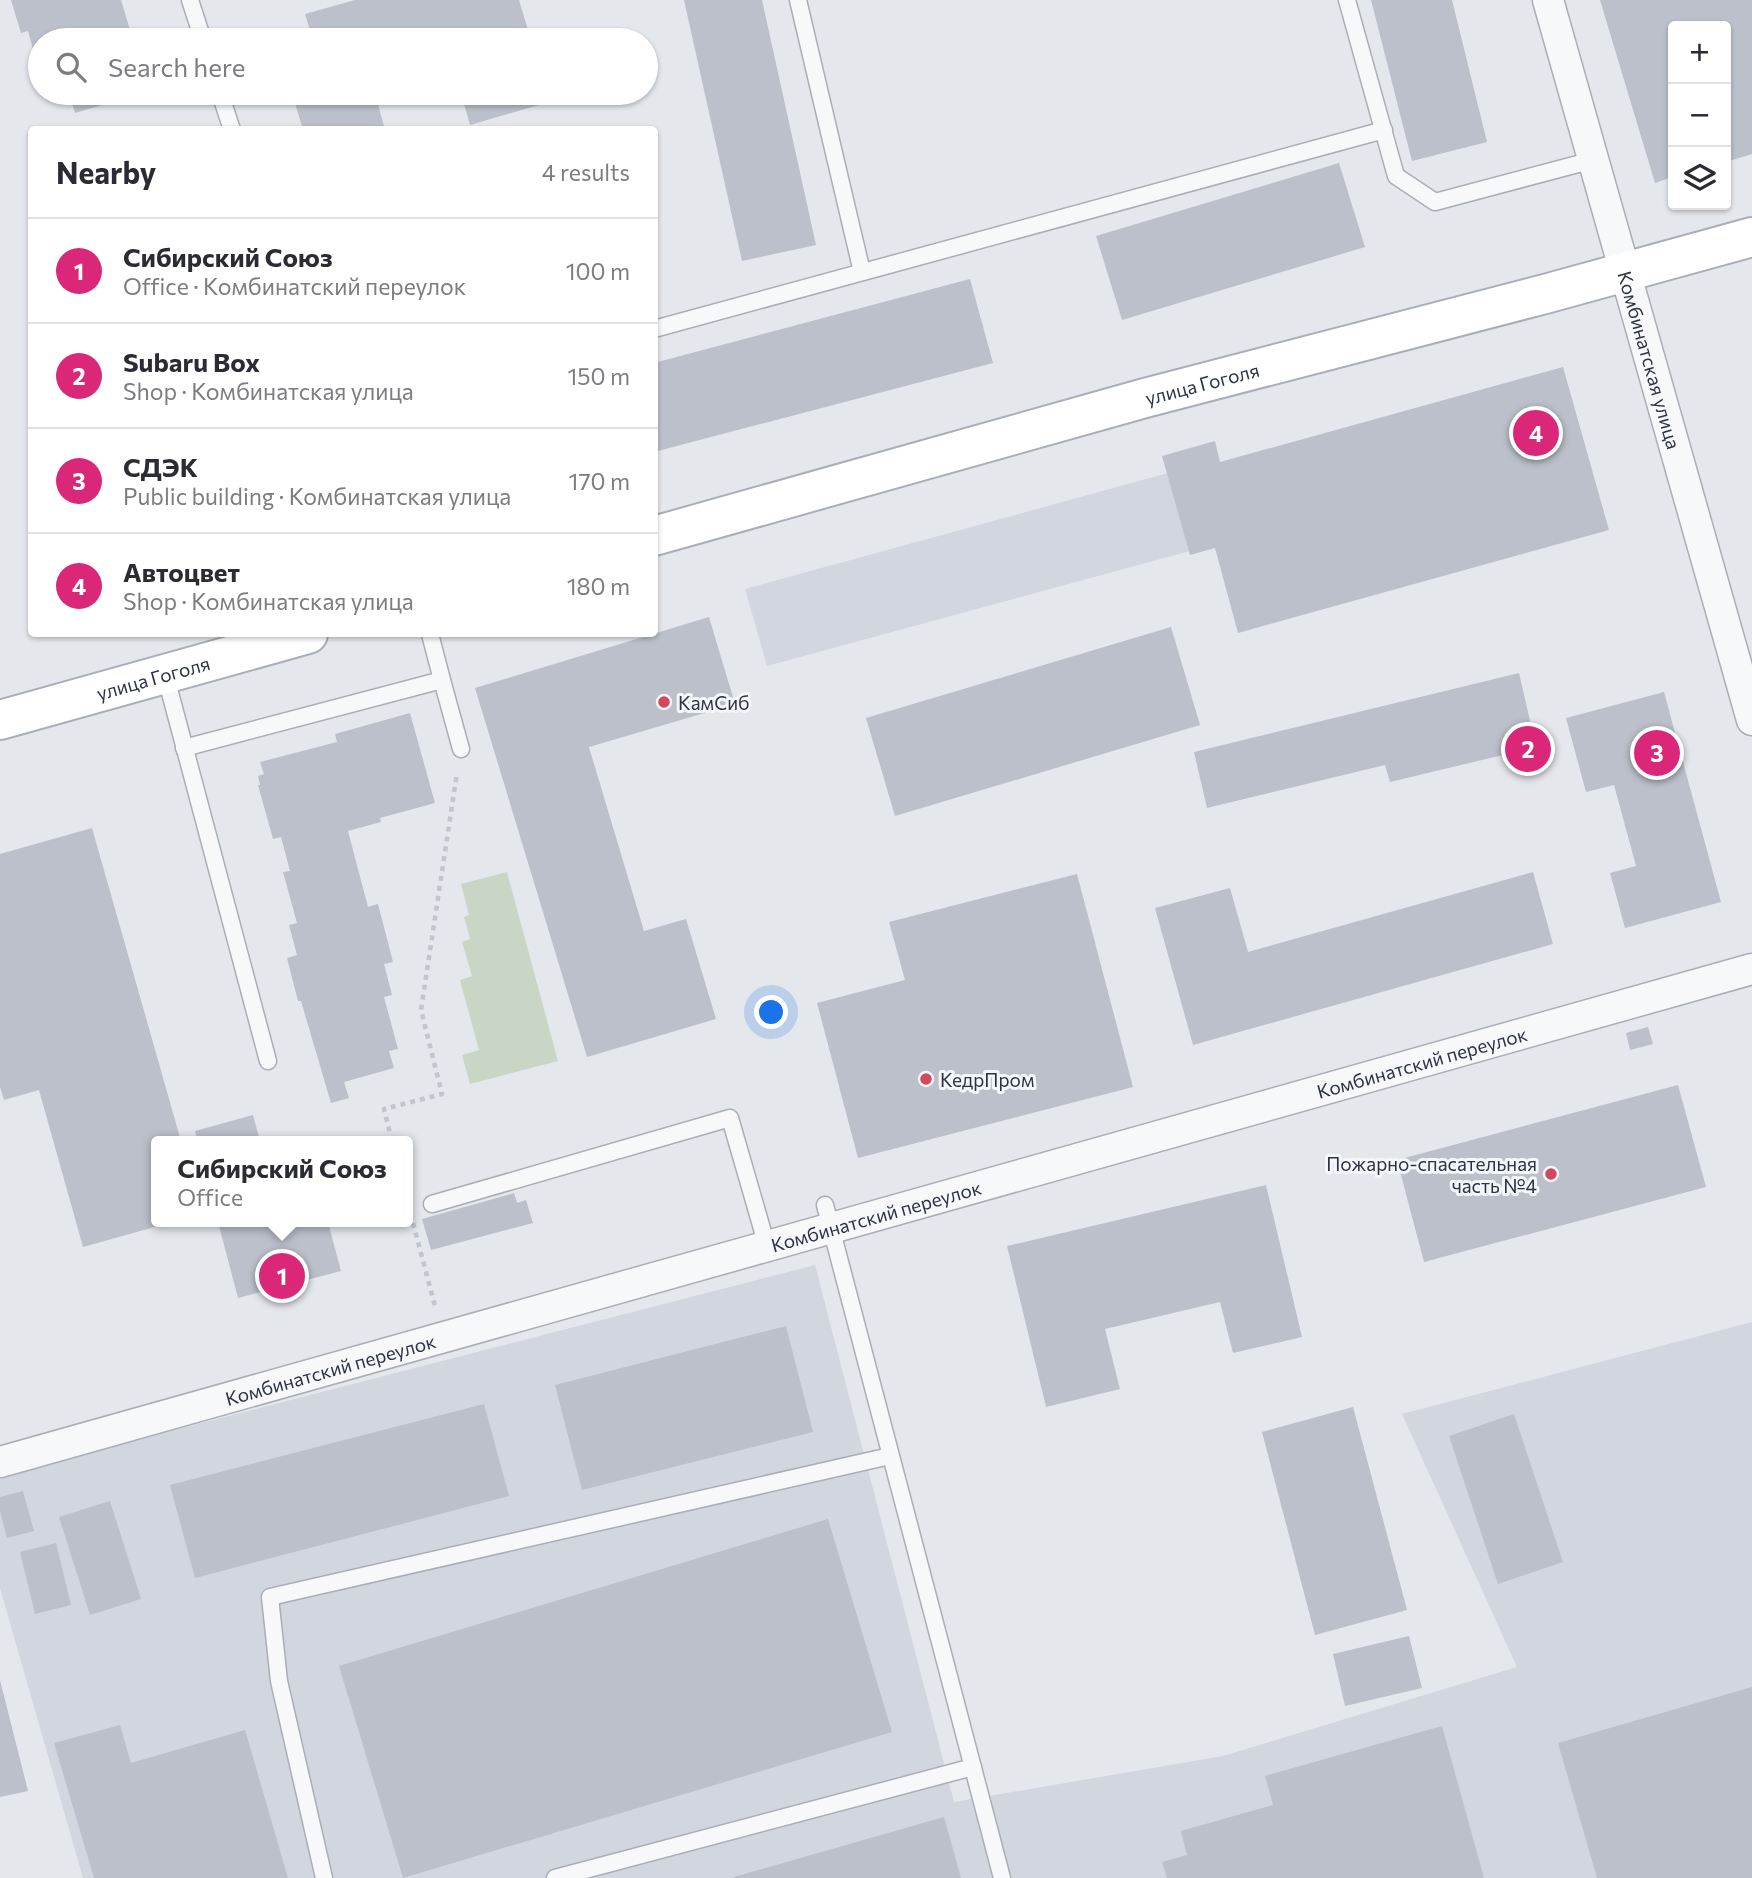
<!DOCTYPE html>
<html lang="en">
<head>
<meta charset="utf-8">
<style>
	:root { --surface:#fff; --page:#f7f7f7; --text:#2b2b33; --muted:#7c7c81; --line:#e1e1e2; --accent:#db2777 }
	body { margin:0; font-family:Commissioner,sans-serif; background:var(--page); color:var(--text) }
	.controls { position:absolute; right:21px; top:21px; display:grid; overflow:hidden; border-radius:7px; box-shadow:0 2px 5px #0004 }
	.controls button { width:63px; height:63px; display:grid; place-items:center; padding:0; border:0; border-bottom:2px solid var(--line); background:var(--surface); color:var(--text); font:35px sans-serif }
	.you { position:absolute; left:772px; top:1013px; width:24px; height:24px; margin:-18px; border:5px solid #fff; border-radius:50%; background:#1a73e8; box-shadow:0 0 0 10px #1a73e833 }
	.badge { display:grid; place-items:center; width:46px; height:46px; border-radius:50%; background:var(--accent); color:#fff; font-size:23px; font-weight:700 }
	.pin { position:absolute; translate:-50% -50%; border:4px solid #fff; box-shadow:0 2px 7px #0006 }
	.popup { position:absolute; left:151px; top:1136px; width:262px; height:91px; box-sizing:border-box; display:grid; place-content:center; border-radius:7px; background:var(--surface); filter:drop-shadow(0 2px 5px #0005); font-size:23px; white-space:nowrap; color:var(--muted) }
	.popup b { font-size:26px; color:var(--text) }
	.popup::after { content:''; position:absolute; left:50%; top:100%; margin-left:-14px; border:14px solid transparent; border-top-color:var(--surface) }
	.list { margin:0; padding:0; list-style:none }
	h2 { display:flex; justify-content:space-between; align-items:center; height:91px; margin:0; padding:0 28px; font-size:30px }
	h2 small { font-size:23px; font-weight:400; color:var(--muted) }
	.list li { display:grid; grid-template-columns:46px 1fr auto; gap:21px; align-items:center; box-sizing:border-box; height:105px; padding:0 28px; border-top:2px solid var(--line) }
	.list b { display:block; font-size:26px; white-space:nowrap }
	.list p { margin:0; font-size:23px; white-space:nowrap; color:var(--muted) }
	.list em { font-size:23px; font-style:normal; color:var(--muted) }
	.icon { flex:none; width:38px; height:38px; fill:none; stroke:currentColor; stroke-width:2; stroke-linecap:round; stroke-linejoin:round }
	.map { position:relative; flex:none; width:1752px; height:1878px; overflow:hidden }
	.search { position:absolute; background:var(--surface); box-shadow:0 2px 5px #0004; left:28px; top:28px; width:630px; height:77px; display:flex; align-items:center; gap:18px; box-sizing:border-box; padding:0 24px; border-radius:38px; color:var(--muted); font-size:26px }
	.panel { position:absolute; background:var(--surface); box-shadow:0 2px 5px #0004; left:28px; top:126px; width:630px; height:511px; border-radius:7px }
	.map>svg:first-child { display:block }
</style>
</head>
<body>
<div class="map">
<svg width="1752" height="1878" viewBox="0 0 1752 1878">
	<rect width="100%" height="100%" fill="#e4e7ec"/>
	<g fill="#d2d6de">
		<path d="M1168,473L1190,551L767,666L745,589Z"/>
		<path d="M815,1265L954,1802L1223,1756L1517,1667L1402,1414L1752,1322V1878H83L0,1588V1475Z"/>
	</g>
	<path fill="#c9d6c5" d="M507,872L558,1061L470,1084L462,1055L479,1050L460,980L472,976L462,942L470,939L464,917L469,915L461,884Z"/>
	<g fill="#bbc0ca">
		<path d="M11,0H121L133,40H40V51L34,53L28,31L21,33Z"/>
		<path d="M355,0H519L531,40H313L305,14Z"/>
		<path d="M684,0H762L816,245L742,261Z"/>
		<path d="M1371,0H1452L1487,142L1412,161Z"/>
		<path d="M1600,0H1752V154L1726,162V26H1673V177L1655,183Z"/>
		<path d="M57,93H128V94L122,95L123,99L75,113L70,97L59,100Z"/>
		<path d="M292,93H375L385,130H303Z"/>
		<path d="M461,93H546L549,102L470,125Z"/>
		<path d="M1339,163L1365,247L1122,320L1096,236Z"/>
		<path d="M970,279L993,363L654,452V363Z"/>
		<path d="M1563,367L1609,530L1238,633L1215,548L1190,555L1162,456L1215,441L1220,462Z"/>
		<path d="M709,617L735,704L589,747L644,931L686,919L716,1019L587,1057L475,688Z"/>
		<path d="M1171,627L1200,725L895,816L866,718Z"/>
		<path d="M1519,673L1536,747L1390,782L1385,765L1207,808L1194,752Z"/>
		<path d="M1664,692L1721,902L1625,928L1610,873L1636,866L1614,785L1586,792L1566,718Z"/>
		<path d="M410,713L435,803L380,818L381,822L348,831L368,907L378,904L393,962L384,964L392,995L384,997L398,1049L389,1051L394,1068L344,1082L349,1098L331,1103L301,1001H298L287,958L297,955L289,925L297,923L283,872L290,871L281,837L273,839L258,785H260L258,776L264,774L260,762L337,742L335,734Z"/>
		<path d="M92,828L181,1141H156V1222L169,1223L83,1247L39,1090L4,1100L0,1087V854Z"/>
		<path d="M1533,872L1553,944L1193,1045L1155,908L1230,888L1248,952Z"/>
		<path d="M1077,874L1133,1087L858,1158L817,1003L905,980L889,922Z"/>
		<path d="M1648,1027L1653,1044L1630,1050L1626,1033Z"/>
		<path d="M1678,1085L1706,1187L1424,1262L1397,1160Z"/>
		<path d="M253,1115L260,1141H198L195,1131Z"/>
		<path d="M1266,1185L1302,1337L1233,1353L1220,1302L1105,1329L1120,1389L1046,1407L1007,1246Z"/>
		<path d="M514,1193L517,1203L526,1200L533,1223L431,1250L422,1219Z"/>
		<path d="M218,1222H328L341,1271L238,1298Z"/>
		<path d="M786,1326L813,1432L582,1490L555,1385Z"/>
		<path d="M484,1404L509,1496L195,1578L170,1485Z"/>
		<path d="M1353,1407L1407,1610L1315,1635L1262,1432Z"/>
		<path d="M1514,1414L1563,1562L1498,1584L1449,1436Z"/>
		<path d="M23,1491L34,1531L7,1538L0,1511V1497Z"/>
		<path d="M110,1501L141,1599L90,1615L59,1517Z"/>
		<path d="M828,1519L892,1732L403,1878L339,1666Z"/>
		<path d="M56,1543L71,1605L35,1614L20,1552Z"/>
		<path d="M1409,1636L1422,1688L1345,1706L1333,1654Z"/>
		<path d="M0,1680L28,1791L0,1797Z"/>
		<path d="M1752,1687V1878H1597L1558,1743Z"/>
		<path d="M120,1725L131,1763L245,1730L288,1878H94L54,1743Z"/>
		<path d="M1442,1726L1484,1878H1167L1162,1862L1187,1855L1181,1831L1273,1805L1265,1776Z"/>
		<path d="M944,1817L961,1878H734V1877Z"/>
	</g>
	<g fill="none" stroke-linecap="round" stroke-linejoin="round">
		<g stroke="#a9aeb7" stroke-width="19">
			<g id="lane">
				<path d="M190,0L203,40"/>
				<path d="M798,0L862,272"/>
				<path d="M1347,0L1396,176L1435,202L1593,160"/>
				<path d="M220,93L232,130"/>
				<path d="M654,329L1384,130"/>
				<path d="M430,634L442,680"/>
				<path d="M165,674L268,1061"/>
				<path d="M184,748L442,680L461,749"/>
				<path d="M432,1204L730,1118L767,1246"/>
				<path d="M825,1205L1002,1878"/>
				<path d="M324,1878L279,1681L270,1597L890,1456"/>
				<path d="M555,1878L973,1767"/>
			</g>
		</g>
		<g stroke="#a9aeb7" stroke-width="33">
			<g id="street">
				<path id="s1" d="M1548,0L1752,720"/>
				<path id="s2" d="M0,1462L1752,969"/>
			</g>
		</g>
		<g stroke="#a9aeb7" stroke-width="42">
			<g id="secondary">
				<path id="s3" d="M654,536L1145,398L1545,294L1752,237"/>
				<path id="s4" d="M0,720L308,634"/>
			</g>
		</g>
		<g stroke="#c2c5cb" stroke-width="4.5" stroke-dasharray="5 5" stroke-linecap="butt">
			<path d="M392,1141L384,1109L442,1094L421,1010L457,773"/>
			<path d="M413,1223L435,1306"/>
		</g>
		<use href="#lane" stroke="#f7f8fa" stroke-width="16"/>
		<use href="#street" stroke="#f7f8fa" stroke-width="30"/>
		<use href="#secondary" stroke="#fff" stroke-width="38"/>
	</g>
	<g fill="#d1495b" stroke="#f4f6f9" stroke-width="2.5">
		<circle cx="664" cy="702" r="7"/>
		<circle cx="926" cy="1079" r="7"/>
		<circle cx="1551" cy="1174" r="7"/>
	</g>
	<g text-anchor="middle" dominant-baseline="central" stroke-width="6" stroke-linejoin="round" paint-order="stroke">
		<g font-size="19" fill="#2b3445" stroke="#f4f6f9">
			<text stroke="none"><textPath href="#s1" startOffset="374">Комбинатская улица</textPath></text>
			<text stroke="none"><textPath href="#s3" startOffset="569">улица Гоголя</textPath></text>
			<text stroke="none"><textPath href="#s4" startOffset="159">улица Гоголя</textPath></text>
			<text stroke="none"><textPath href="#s2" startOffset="1477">Комбинатский переулок</textPath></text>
			<text stroke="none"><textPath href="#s2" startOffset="910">Комбинатский переулок</textPath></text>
			<text stroke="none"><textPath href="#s2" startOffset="343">Комбинатский переулок</textPath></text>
		</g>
		<g font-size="19" fill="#2b3445" stroke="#f4f6f9" text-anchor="start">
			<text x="678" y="702">КамСиб</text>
			<text x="940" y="1079">КедрПром</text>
			<text x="1537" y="1163" text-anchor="end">Пожарно-спасательная<tspan x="1537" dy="22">часть №4</tspan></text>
		</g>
	</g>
</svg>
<div class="controls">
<button>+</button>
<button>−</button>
<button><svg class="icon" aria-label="layers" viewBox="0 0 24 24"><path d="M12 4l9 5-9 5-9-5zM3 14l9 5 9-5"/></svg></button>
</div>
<div class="you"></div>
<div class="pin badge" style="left:282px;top:1276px">1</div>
<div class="popup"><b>Сибирский Союз</b>Office</div>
<div class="pin badge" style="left:1528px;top:749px">2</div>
<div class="pin badge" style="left:1657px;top:753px">3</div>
<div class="pin badge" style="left:1536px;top:433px">4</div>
<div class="search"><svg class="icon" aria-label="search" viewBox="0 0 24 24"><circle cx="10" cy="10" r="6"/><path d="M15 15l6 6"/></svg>Search here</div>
<section class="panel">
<h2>Nearby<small>4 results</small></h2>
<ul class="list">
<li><span class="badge">1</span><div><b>Сибирский Союз</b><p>Office · Комбинатский переулок</p></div><em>100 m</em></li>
<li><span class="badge">2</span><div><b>Subaru Box</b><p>Shop · Комбинатская улица</p></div><em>150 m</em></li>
<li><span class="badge">3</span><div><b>СДЭК</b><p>Public building · Комбинатская улица</p></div><em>170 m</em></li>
<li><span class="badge">4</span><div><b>Автоцвет</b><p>Shop · Комбинатская улица</p></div><em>180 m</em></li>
</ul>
</section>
</div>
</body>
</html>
